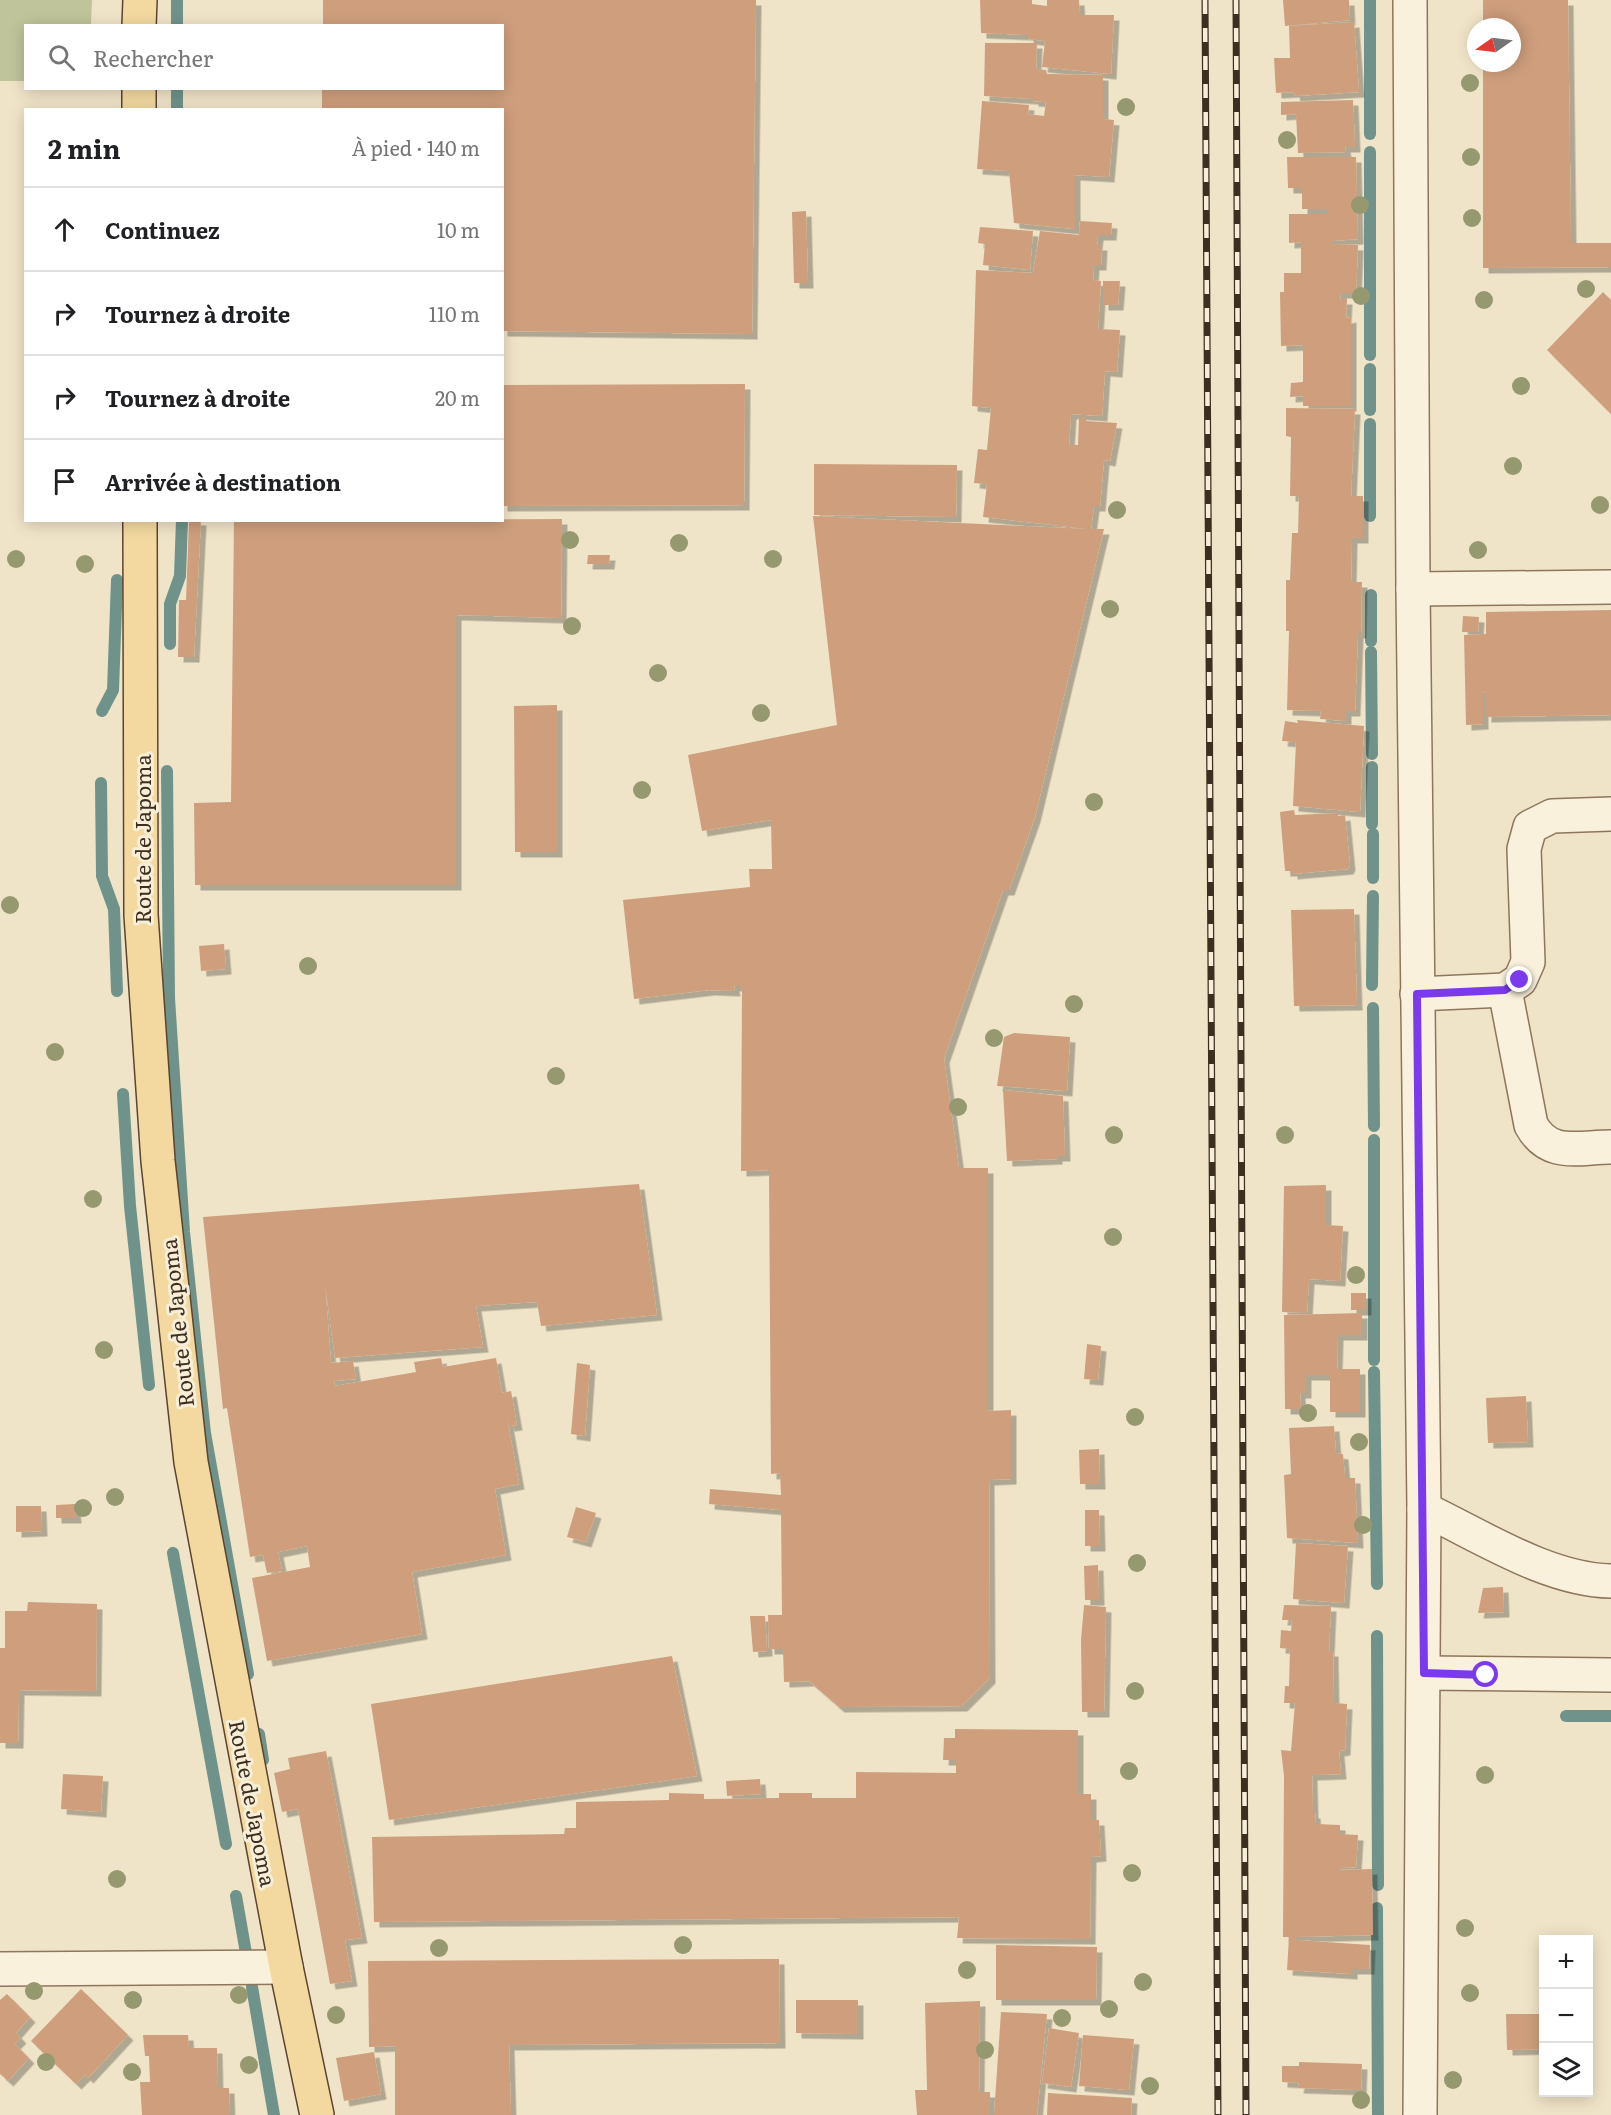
<!DOCTYPE html>
<html lang="fr">
<head>
<meta charset="utf-8">
<style>
	:root { --surface:#fff; --page:#f6f6f6; --text:#202124; --muted:#757577; --line:#e0e0e0 }
	body { margin:0; font-family:Literata,serif; background:var(--page); color:var(--text) }
	.controls { position:absolute; right:18px; bottom:18px; display:grid; overflow:hidden; border-radius:0px; box-shadow:0 3px 15px #0003 }
	.controls button { width:54px; height:54px; display:grid; place-items:center; padding:0; border:0; border-bottom:2px solid var(--line); background:var(--surface); color:var(--text); font:30px sans-serif }
	.compass { position:absolute; left:1467px; top:18px; width:54px; height:54px; border-radius:50%; background:var(--surface); box-shadow:0 3px 15px #0003; rotate:256deg }
	.stop { position:absolute; width:18px; height:18px; margin:-14px; border:4px solid #7c3aed; border-radius:50%; background:#fff }
	.stop.end { background:#7c3aed; border-color:#fff; box-shadow:0 2px 6px #0008 }
	.list { margin:0; padding:0; list-style:none }
	h2 { display:flex; justify-content:space-between; align-items:center; height:78px; margin:0; padding:0 24px; font-size:26px }
	h2 small { font-size:20px; font-weight:400; color:var(--muted) }
	.list li { display:grid; grid-template-columns:39px 1fr auto; gap:18px; align-items:center; box-sizing:border-box; height:84px; padding:0 24px; border-top:2px solid var(--line) }
	.list b { display:block; font-size:22px; white-space:nowrap }
	.list em { font-size:20px; font-style:normal; color:var(--muted) }
	.icon { flex:none; width:33px; height:33px; fill:none; stroke:currentColor; stroke-width:2; stroke-linecap:round; stroke-linejoin:round }
	.map { position:relative; flex:none; width:1611px; height:2115px; overflow:hidden }
	.search { position:absolute; background:var(--surface); box-shadow:0 3px 15px #0003; left:24px; top:24px; width:480px; height:66px; display:flex; align-items:center; gap:15px; box-sizing:border-box; padding:0 21px; border-radius:0px; color:var(--muted); font-size:22px }
	.panel { position:absolute; background:var(--surface); box-shadow:0 3px 15px #0003; left:24px; top:108px; width:480px; height:414px; border-radius:0px }
	.map>svg:first-child { display:block }
</style>
</head>
<body>
<div class="map">
<svg width="1611" height="2115" viewBox="0 0 1611 2115">
	<defs>
		<filter id="shadow"><feDropShadow dx="5.5" dy="5.5" stdDeviation="0" flood-color="#0004"/></filter>
	</defs>
	<rect width="100%" height="100%" fill="#f0e4c8"/>
	<path fill="#bfc49a" d="M0,0H92L91,25L26,26L25,81H0Z"/>
	<g fill="none" stroke-linecap="round" stroke-linejoin="round">
		<g stroke="#6f938a" stroke-width="12">
			<path d="M177,26V0"/>
			<path d="M177,110V88"/>
			<path d="M1370,134V0"/>
			<path d="M1370,152V355"/>
			<path d="M1370,369V410"/>
			<path d="M1370,424V516"/>
			<path d="M1371,595V641"/>
			<path d="M170,644V604L180,576L182,520"/>
			<path d="M1371,652L1372,754"/>
			<path d="M102,711L113,690L117,580"/>
			<path d="M1372,767V824"/>
			<path d="M167,771L169,998L184,1232L205,1433L248,1674"/>
			<path d="M101,783L102,876L114,909L117,991"/>
			<path d="M1373,834V878"/>
			<path d="M1372,985L1373,896"/>
			<path d="M1373,1008L1374,1126"/>
			<path d="M123,1094L130,1206L149,1385"/>
			<path d="M1374,1360V1140"/>
			<path d="M1374,1372L1377,1584"/>
			<path d="M173,1553L226,1844"/>
			<path d="M1377,1636L1378,1885"/>
			<path d="M1566,1716H1611"/>
			<path d="M259,1734L263,1760"/>
			<path d="M236,1896L246,1953"/>
			<path d="M1377,1908L1378,2115"/>
			<path d="M252,1987L274,2115"/>
		</g>
	</g>
	<g fill="#cf9f7d" filter="url(#shadow)">
		<path d="M323,0H756L752,334L502,331V110H322V88H502V26H323Z"/>
		<path d="M980,0H1032V4L1047,6V0H1079L1080,15H1114L1111,74L1042,67L1045,41L1028,39V35L981,33Z"/>
		<path d="M1283,0H1349L1350,20L1285,26Z"/>
		<path d="M1483,0H1568L1571,243H1611V267L1483,268V63H1512V27H1483Z"/>
		<path d="M1354,22L1359,92L1295,96L1294,92L1276,93L1274,58H1290L1289,26Z"/>
		<path d="M985,43H1037L1036,69L1046,70L1047,74L1103,75V119L1114,120L1109,177L1075,175V229L1014,223L1009,171L977,169L982,101L1029,105L1028,114L1044,116L1046,102L1033,101V99L984,96Z"/>
		<path d="M1353,100L1355,147H1345L1346,152L1298,153L1296,114L1281,115V102Z"/>
		<path d="M1287,157H1356L1358,239L1332,241V244L1358,245L1356,293H1341L1340,299H1347L1346,318L1351,317V406H1303V396L1290,397L1291,383L1303,382V345L1281,346L1280,292H1284V273H1301V242L1289,243V214H1327V209H1302V188H1288Z"/>
		<path d="M806,211L808,283H794L792,212Z"/>
		<path d="M1080,221L1112,223L1111,235H1098L1097,245H1102L1101,265H1094L1093,280L1101,281L1098,329L1120,330L1117,372L1105,371L1102,416L1071,414L1069,445H1078L1079,417H1086V421L1117,423L1110,461L1104,460L1100,506H1094L1091,529H1104L1035,817L1009,890H1003L944,1058L959,1168H988V1411L1011,1410V1479L989,1480L990,1678L962,1706L839,1707L809,1681L784,1682L783,1649H769L768,1615H782L781,1510L709,1504L710,1489L781,1495L780,1473L771,1474L769,1170L741,1171L742,986H734L735,991L709,990L634,999L623,900L750,887L749,869H772L771,820L702,831L688,755L837,725L813,516L1087,529L983,517L987,484L974,483L978,449L987,450L991,408L972,406L976,270L1033,273L1040,231L1079,235Z"/>
		<path d="M980,227L1033,231L1030,270L983,265L985,244L978,243Z"/>
		<path d="M1103,281H1120L1118,305H1103Z"/>
		<path d="M1603,292L1611,300V414L1547,350Z"/>
		<path d="M745,384L744,505L502,506V385Z"/>
		<path d="M1286,408L1355,409L1351,496H1363V538H1352L1351,582H1362L1361,633H1358L1355,711H1346V721L1320,719L1321,711L1287,710L1289,631H1286V580H1290L1292,533H1298L1299,496H1290L1291,437L1286,436Z"/>
		<path d="M814,464L957,465L956,517L814,515Z"/>
		<path d="M562,519L561,618L456,615V885H195L194,803L231,802L234,520Z"/>
		<path d="M189,520H201L194,657H178L179,600H186Z"/>
		<path d="M588,555H610L609,564H587Z"/>
		<path d="M1611,610V715L1486,717V692L1483,693V724L1466,725L1464,635L1486,634V612Z"/>
		<path d="M1463,616L1479,617L1478,632H1462Z"/>
		<path d="M557,705V852H515L514,706Z"/>
		<path d="M1297,720L1364,726L1360,812L1293,806L1296,742L1282,741L1285,721L1298,723Z"/>
		<path d="M1294,810L1295,815L1338,813V816L1345,815L1350,865L1348,869L1292,874V871H1285L1280,812Z"/>
		<path d="M1354,909L1357,1005L1294,1006L1291,910Z"/>
		<path d="M224,944L226,969L201,971L199,946Z"/>
		<path d="M1014,1033L1070,1037L1067,1091L997,1086L1004,1037Z"/>
		<path d="M1003,1090L1063,1096L1065,1156H1057V1159L1007,1161Z"/>
		<path d="M639,1184L657,1315L541,1326L537,1302L476,1306L483,1347L335,1358L325,1284L331,1363L353,1361L356,1379L334,1381L335,1386L416,1372L414,1362L441,1358L443,1367L496,1358L502,1393L511,1391L517,1425L509,1426L507,1417L519,1484L495,1489L506,1555L412,1572L422,1634L267,1661L252,1578L310,1567L307,1546L278,1552L282,1571L267,1573L263,1555L250,1557L227,1408L223,1409L203,1217Z"/>
		<path d="M1326,1185V1225L1343,1226L1340,1281L1309,1279L1307,1313L1282,1312L1284,1186Z"/>
		<rect x="1351" y="1293" width="15" height="17"/>
		<path d="M1362,1313V1335H1338L1337,1369H1360V1412H1330V1375H1306V1393H1300L1301,1409H1285L1284,1315Z"/>
		<path d="M1087,1344L1101,1346L1098,1380L1084,1379Z"/>
		<path d="M577,1363L590,1365L585,1436L571,1434Z"/>
		<path d="M1526,1396L1528,1442L1488,1443L1486,1398Z"/>
		<path d="M1334,1426L1336,1453L1343,1454L1345,1478H1355L1358,1543L1287,1538L1284,1475L1291,1474L1289,1428Z"/>
		<path d="M1099,1449L1100,1484H1080L1079,1450Z"/>
		<path d="M75,1504L76,1518H56V1505Z"/>
		<path d="M16,1506H41L42,1531L16,1532Z"/>
		<path d="M576,1507L596,1513L586,1542L567,1537Z"/>
		<path d="M1085,1510H1099L1100,1546H1085Z"/>
		<path d="M1296,1543L1348,1546L1344,1603L1293,1599Z"/>
		<path d="M1098,1565L1099,1600H1085L1084,1566Z"/>
		<path d="M1503,1587L1504,1612L1478,1613L1483,1588Z"/>
		<path d="M28,1602L97,1604L96,1691L19,1690L18,1743H0V1648H5V1611H27Z"/>
		<path d="M1084,1605L1106,1607L1104,1712H1082L1081,1640Z"/>
		<path d="M1284,1605L1331,1606L1329,1651H1333L1334,1703L1347,1704L1345,1750L1339,1751L1341,1774L1312,1775L1313,1813H1315L1316,1824L1340,1825V1834L1358,1835L1356,1867L1339,1868V1870L1372,1869L1373,1935L1296,1937V1940L1370,1945L1369,1969H1352V1974L1287,1970L1289,1937H1283L1284,1776L1281,1750L1291,1751L1295,1703H1284L1285,1686H1289L1290,1649L1280,1648L1281,1630L1291,1631L1292,1620H1282Z"/>
		<path d="M750,1616H765L767,1651L753,1652Z"/>
		<path d="M672,1656L697,1776L389,1820L371,1704Z"/>
		<path d="M955,1729L1078,1730V1794H1091V1820H1099L1101,1856L1091,1857L1090,1939L957,1938L959,1917L374,1922L372,1837L564,1834L565,1828H576V1802L669,1800V1793L704,1794V1799L779,1798V1793H812V1798H856V1772L956,1773V1760H943L944,1738H955Z"/>
		<path d="M326,1751L362,1938L345,1940L352,1981L330,1984L298,1809L282,1812L274,1773L290,1769L288,1758Z"/>
		<path d="M63,1774L103,1776L101,1812L61,1809Z"/>
		<path d="M760,1779L761,1794L727,1796L726,1781Z"/>
		<path d="M996,1945L1097,1947L1096,2000H996Z"/>
		<path d="M779,1959L780,2043L509,2045L511,2115H395V2046L369,2047L368,1961Z"/>
		<path d="M81,1989L128,2035L88,2078L85,2075L76,2084L31,2041Z"/>
		<path d="M7,1994L30,2017L16,2033L21,2038L15,2044L29,2058L8,2081L0,2074V2000Z"/>
		<path d="M796,2000H858V2034L796,2033Z"/>
		<path d="M980,2001L979,2092H990V2115H917L915,2090H927L925,2003Z"/>
		<path d="M1001,2012L1047,2014L1037,2115H994Z"/>
		<path d="M1506,2014H1544V2049L1507,2050Z"/>
		<path d="M1049,2028L1079,2033L1071,2087L1042,2083Z"/>
		<path d="M143,2035H188L189,2048H217L218,2088H229L230,2115H142L140,2082H150L149,2056H145Z"/>
		<path d="M1083,2035L1134,2039L1129,2090L1079,2086Z"/>
		<path d="M374,2052L381,2094L344,2101L336,2058Z"/>
		<path d="M1299,2062L1362,2064L1361,2090L1298,2088L1299,2083L1282,2082V2066H1299Z"/>
		<path d="M1048,2093L1132,2098L1131,2115H1047Z"/>
	</g>
	<g fill="none" stroke-linecap="round" stroke-linejoin="round">
		<g stroke="#8d765c" stroke-width="36">
			<g id="minor">
				<path d="M1410,0L1413,589L1424,1509L1420,2115"/>
				<path d="M1413,589L1611,587"/>
				<path d="M1505,990L1531,1125C1549,1158 1578,1147 1611,1147"/>
				<path d="M1417,994L1505,990L1520,980L1528,962L1524,849L1530,827L1552,816L1611,814"/>
				<path d="M1424,1509C1481,1536 1548,1580 1611,1581"/>
				<path d="M1424,1673L1611,1675"/>
				<path d="M0,1969L286,1967"/>
			</g>
		</g>
		<g stroke="#5b4430" stroke-width="36">
			<g id="major">
				<path d="M139,26L140,0"/>
				<path d="M139,88V110"/>
				<path d="M140,520L141,915L158,1161L191,1462L286,1967L317,2115"/>
			</g>
		</g>
		<use href="#minor" stroke="#faf1dc" stroke-width="33"/>
		<use href="#major" stroke="#f3d9a0" stroke-width="33"/>
		<g stroke="#3d2e20" stroke-width="7">
			<g id="rail">
				<path d="M1205,0L1218,2115"/>
				<path d="M1236,0L1246,2115"/>
			</g>
		</g>
		<use href="#rail" stroke="#f7eed8" stroke-width="4.5" stroke-dasharray="14" stroke-linecap="butt"/>
	</g>
	<g fill="#96986f">
		<circle cx="1470" cy="83" r="9"/>
		<circle cx="1126" cy="107" r="9"/>
		<circle cx="1287" cy="140" r="9"/>
		<circle cx="1471" cy="157" r="9"/>
		<circle cx="1360" cy="205" r="9"/>
		<circle cx="1472" cy="218" r="9"/>
		<circle cx="1586" cy="289" r="9"/>
		<circle cx="1361" cy="296" r="9"/>
		<circle cx="1484" cy="300" r="9"/>
		<circle cx="1521" cy="386" r="9"/>
		<circle cx="1513" cy="466" r="9"/>
		<circle cx="1600" cy="505" r="9"/>
		<circle cx="1117" cy="510" r="9"/>
		<circle cx="570" cy="540" r="9"/>
		<circle cx="679" cy="543" r="9"/>
		<circle cx="1478" cy="550" r="9"/>
		<circle cx="16" cy="559" r="9"/>
		<circle cx="773" cy="559" r="9"/>
		<circle cx="85" cy="564" r="9"/>
		<circle cx="1110" cy="609" r="9"/>
		<circle cx="572" cy="626" r="9"/>
		<circle cx="658" cy="673" r="9"/>
		<circle cx="761" cy="713" r="9"/>
		<circle cx="642" cy="790" r="9"/>
		<circle cx="1094" cy="802" r="9"/>
		<circle cx="10" cy="905" r="9"/>
		<circle cx="308" cy="966" r="9"/>
		<circle cx="1074" cy="1004" r="9"/>
		<circle cx="994" cy="1038" r="9"/>
		<circle cx="55" cy="1052" r="9"/>
		<circle cx="556" cy="1076" r="9"/>
		<circle cx="958" cy="1107" r="9"/>
		<circle cx="1114" cy="1135" r="9"/>
		<circle cx="1285" cy="1135" r="9"/>
		<circle cx="93" cy="1199" r="9"/>
		<circle cx="1113" cy="1237" r="9"/>
		<circle cx="1356" cy="1275" r="9"/>
		<circle cx="104" cy="1350" r="9"/>
		<circle cx="1308" cy="1413" r="9"/>
		<circle cx="1135" cy="1417" r="9"/>
		<circle cx="1359" cy="1442" r="9"/>
		<circle cx="115" cy="1497" r="9"/>
		<circle cx="83" cy="1508" r="9"/>
		<circle cx="1363" cy="1525" r="9"/>
		<circle cx="1137" cy="1563" r="9"/>
		<circle cx="1135" cy="1691" r="9"/>
		<circle cx="1129" cy="1771" r="9"/>
		<circle cx="1485" cy="1775" r="9"/>
		<circle cx="1132" cy="1873" r="9"/>
		<circle cx="117" cy="1879" r="9"/>
		<circle cx="1465" cy="1928" r="9"/>
		<circle cx="683" cy="1945" r="9"/>
		<circle cx="439" cy="1948" r="9"/>
		<circle cx="967" cy="1970" r="9"/>
		<circle cx="1143" cy="1982" r="9"/>
		<circle cx="34" cy="1991" r="9"/>
		<circle cx="1470" cy="1993" r="9"/>
		<circle cx="239" cy="1995" r="9"/>
		<circle cx="133" cy="2000" r="9"/>
		<circle cx="1109" cy="2009" r="9"/>
		<circle cx="336" cy="2015" r="9"/>
		<circle cx="1062" cy="2018" r="9"/>
		<circle cx="985" cy="2050" r="9"/>
		<circle cx="46" cy="2062" r="9"/>
		<circle cx="249" cy="2065" r="9"/>
		<circle cx="132" cy="2072" r="9"/>
		<circle cx="1453" cy="2080" r="9"/>
		<circle cx="1150" cy="2086" r="9"/>
		<circle cx="1361" cy="2100" r="9"/>
	</g>
	<g fill="none" stroke-linecap="round" stroke-linejoin="round">
		<path stroke="#7c3aed" stroke-width="8" d="M1486,1675L1424,1673L1417,994L1505,990L1520,980"/>
	</g>
	<g text-anchor="middle" dominant-baseline="central" stroke-width="6" stroke-linejoin="round" paint-order="stroke">
		<g font-size="21" fill="#3d2e20" stroke="#f7eed8">
			<text transform="translate(141 839) rotate(-90)">Route de Japoma</text>
			<text transform="translate(176 1323) rotate(-96)">Route de Japoma</text>
			<text transform="translate(254 1803) rotate(79)">Route de Japoma</text>
		</g>
	</g>
</svg>
<div class="controls">
<button>+</button>
<button>−</button>
<button><svg class="icon" aria-label="layers" viewBox="0 0 24 24"><path d="M12 4l9 5-9 5-9-5zM3 14l9 5 9-5"/></svg></button>
</div>
<svg class="compass" viewBox="-18 -18 36 36"><path d="M0-13l5 13h-10z" fill="#e53935"/><path d="M0 13l5-13h-10z" fill="#757577"/></svg>
<div class="stop" style="left:1486px;top:1675px"></div>
<div class="stop end" style="left:1520px;top:980px"></div>
<div class="search"><svg class="icon" aria-label="search" viewBox="0 0 24 24"><circle cx="10" cy="10" r="6"/><path d="M15 15l6 6"/></svg>Rechercher</div>
<section class="panel">
<h2>2 min<small>À pied · 140 m</small></h2>
<ul class="list">
<li><svg class="icon" aria-label="ahead" viewBox="0 0 24 24"><path d="M12 20V5M6 11l6-6 6 6"/></svg><div><b>Continuez</b></div><em>10 m</em></li>
<li><svg class="icon" aria-label="right" viewBox="0 0 24 24"><path d="M7 20v-9h11M14 6l5 5-5 5"/></svg><div><b>Tournez à droite</b></div><em>110 m</em></li>
<li><svg class="icon" aria-label="right" viewBox="0 0 24 24"><path d="M7 20v-9h11M14 6l5 5-5 5"/></svg><div><b>Tournez à droite</b></div><em>20 m</em></li>
<li><svg class="icon" aria-label="arrive" viewBox="0 0 24 24"><path d="M6 21V4h12l-3 4 3 4H6"/></svg><div><b>Arrivée à destination</b></div></li>
</ul>
</section>
</div>
</body>
</html>
